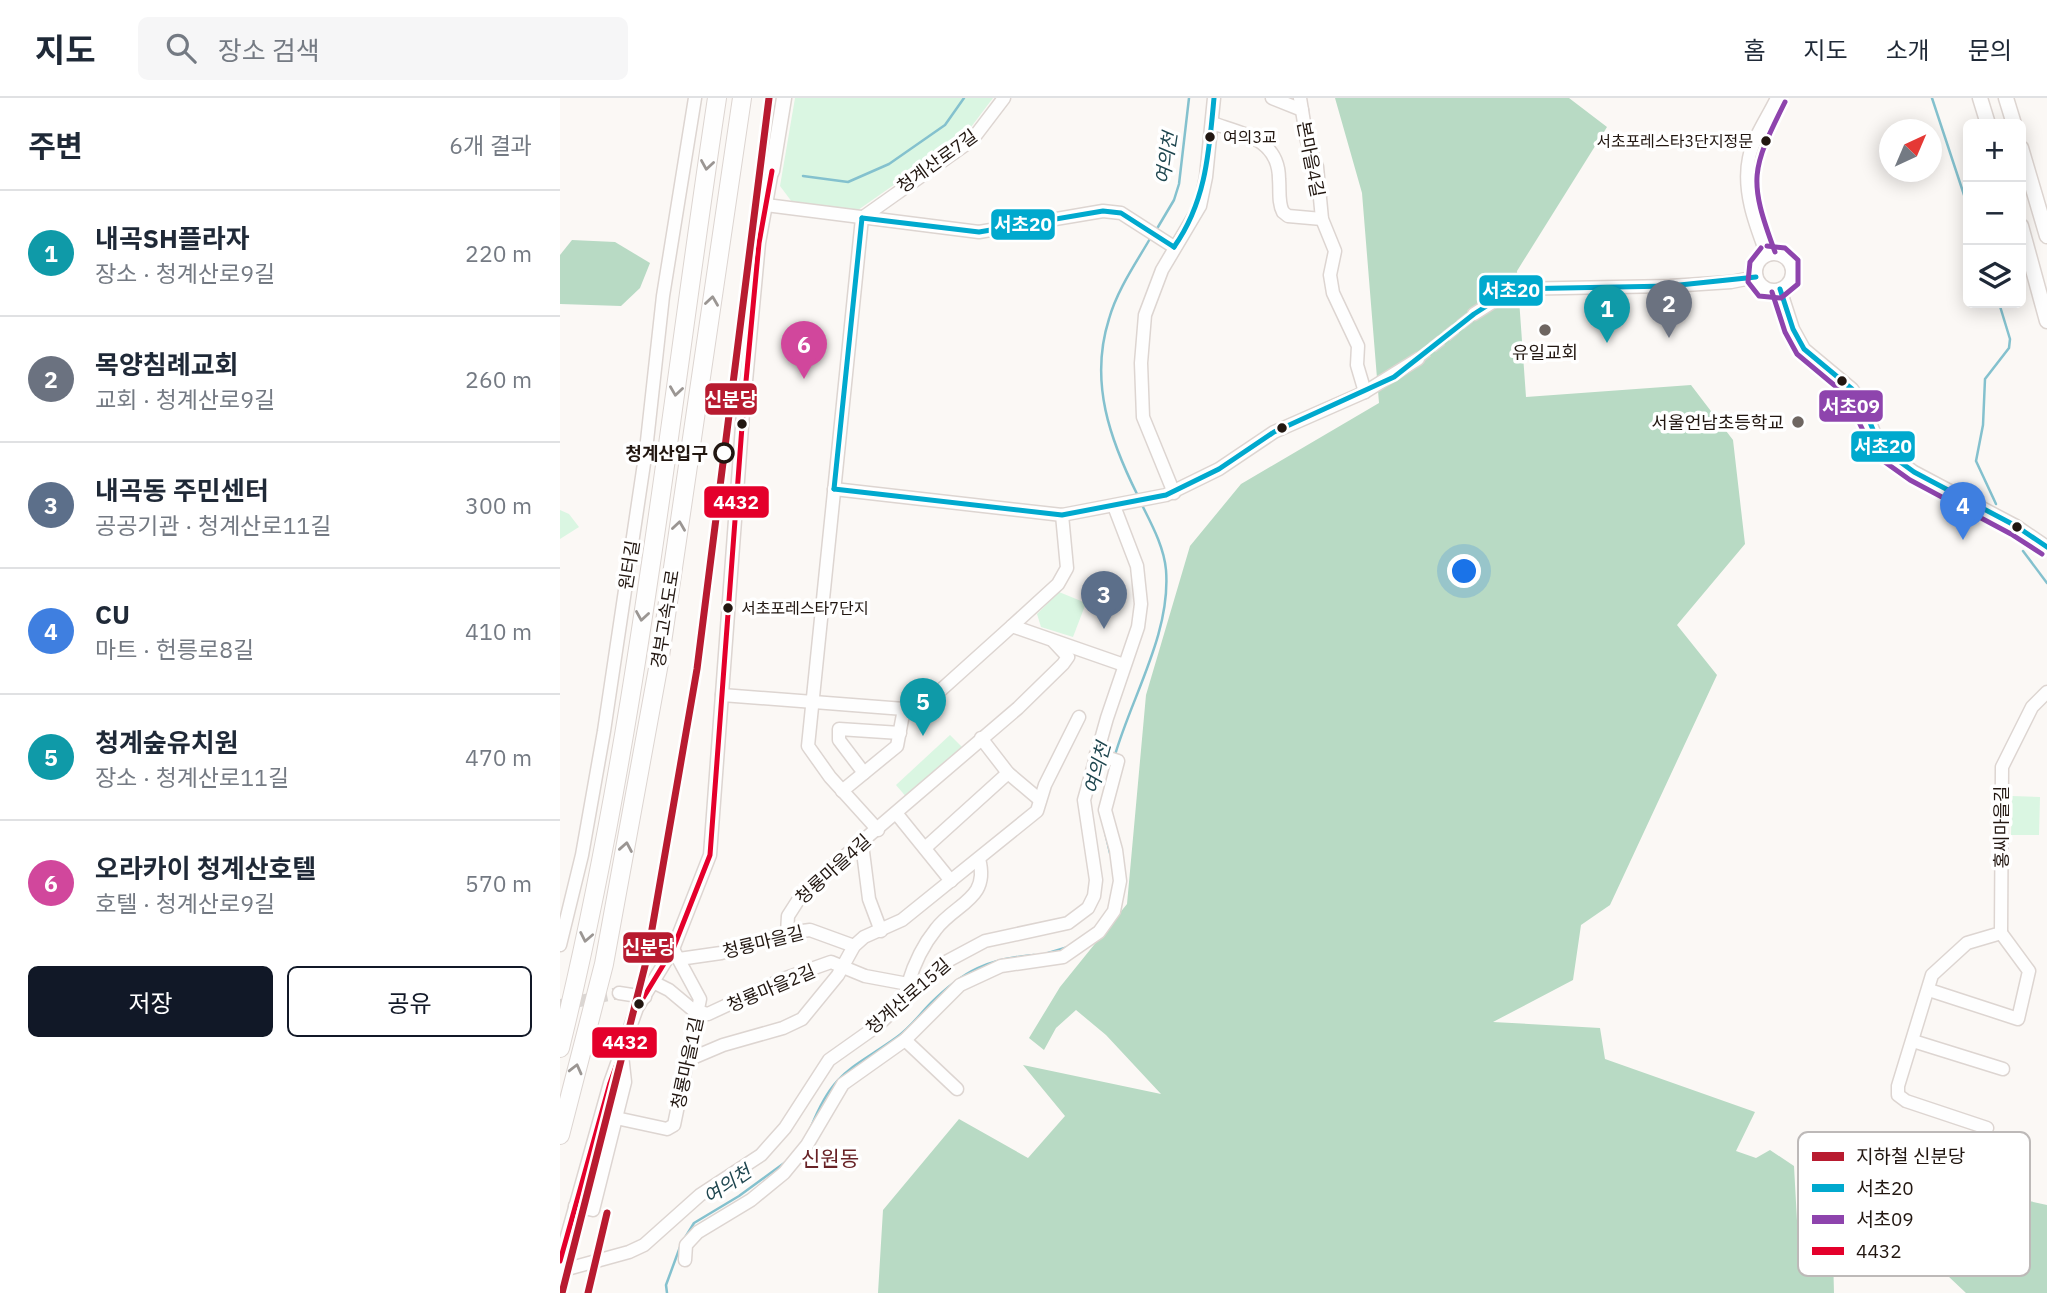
<!DOCTYPE html>
<html lang="ko">
<head>
<meta charset="utf-8">
<style>
	:root { --surface:#fff; --page:#f6f6f7; --text:#1f2937; --muted:#747a83; --line:#e0e1e3; --accent:#111827 }
	body { margin:0; font-family:"IBM Plex Sans","Noto Sans KR",sans-serif; background:var(--page); color:var(--text) }
	.controls { position:absolute; right:21px; top:21px; display:grid; overflow:hidden; border-radius:10px; box-shadow:0 4px 18px #0003 }
	.controls button { width:63px; height:63px; display:grid; place-items:center; padding:0; border:0; border-bottom:2px solid var(--line); background:var(--surface); color:var(--text); font:35px sans-serif }
	.compass { position:absolute; left:1319px; top:21px; width:63px; height:63px; border-radius:50%; background:var(--surface); box-shadow:0 4px 18px #0003; rotate:44deg }
	.you { position:absolute; left:905px; top:474px; width:24px; height:24px; margin:-18px; border:5px solid #fff; border-radius:50%; background:#1a73e8; box-shadow:0 0 0 10px #1a73e833 }
	.badge { display:grid; place-items:center; width:46px; height:46px; border-radius:50%; background:var(--accent); color:#fff; font-size:23px; font-weight:700 }
	.pin { position:absolute; translate:-50% -58px; filter:drop-shadow(0 2px 4px #0008) }
	.pin::after { content:''; position:absolute; top:37px; width:24px; height:21px; background:inherit; clip-path:polygon(0 0,100% 0,50% 100%) }
	.list { margin:0; padding:0; list-style:none }
	h2 { display:flex; justify-content:space-between; align-items:center; height:91px; margin:0; padding:0 28px; font-size:30px }
	h2 small { font-size:23px; font-weight:400; color:var(--muted) }
	.list li { display:grid; grid-template-columns:46px 1fr auto; gap:21px; align-items:center; box-sizing:border-box; height:126px; padding:0 28px; border-top:2px solid var(--line) }
	.list b { display:block; font-size:26px; white-space:nowrap }
	.list p { margin:0; font-size:23px; white-space:nowrap; color:var(--muted) }
	.list em { font-size:23px; font-style:normal; color:var(--muted) }
	.actions { display:flex; gap:14px; padding:21px 28px }
	.actions a { flex:1; padding:16px 0; border:2px solid var(--accent); border-radius:10px; text-align:center; font-size:24px; color:var(--accent) }
	.actions .main { background:var(--accent); color:#fff }
	.icon { flex:none; width:38px; height:38px; fill:none; stroke:currentColor; stroke-width:2; stroke-linecap:round; stroke-linejoin:round }
	.map { position:relative; flex:none; width:1487px; height:1195px; overflow:hidden }
	header { display:flex; align-items:center; gap:42px; box-sizing:border-box; height:98px; padding:0 35px; background:var(--surface); border-bottom:2px solid var(--line) }
	header strong { font-size:33px }
	nav { display:flex; gap:38px; margin-inline-start:auto; font-size:24px }
	.search { width:490px; height:63px; background:var(--page); display:flex; align-items:center; gap:18px; box-sizing:border-box; padding:0 24px; border-radius:10px; color:var(--muted); font-size:26px }
	main { display:flex }
	aside { flex:1; background:var(--surface) }
	.map>svg:first-child { display:block }
</style>
</head>
<body>
<header>
<strong>지도</strong>
<div class="search"><svg class="icon" aria-label="search" viewBox="0 0 24 24"><circle cx="10" cy="10" r="6"/><path d="M15 15l6 6"/></svg>장소 검색</div>
<nav><a>홈</a><a>지도</a><a>소개</a><a>문의</a></nav>
</header>
<main>
<aside>
<h2>주변<small>6개 결과</small></h2>
<ul class="list">
<li><span class="badge" style="background:#0f9aa8">1</span><div><b>내곡SH플라자</b><p>장소 · 청계산로9길</p></div><em>220 m</em></li>
<li><span class="badge" style="background:#6b7280">2</span><div><b>목양침례교회</b><p>교회 · 청계산로9길</p></div><em>260 m</em></li>
<li><span class="badge" style="background:#5c6f8a">3</span><div><b>내곡동 주민센터</b><p>공공기관 · 청계산로11길</p></div><em>300 m</em></li>
<li><span class="badge" style="background:#3f7fe0">4</span><div><b>CU</b><p>마트 · 헌릉로8길</p></div><em>410 m</em></li>
<li><span class="badge" style="background:#0f9aa8">5</span><div><b>청계숲유치원</b><p>장소 · 청계산로11길</p></div><em>470 m</em></li>
<li><span class="badge" style="background:#d1479c">6</span><div><b>오라카이 청계산호텔</b><p>호텔 · 청계산로9길</p></div><em>570 m</em></li>
</ul>
<div class="actions"><a class="main">저장</a><a>공유</a></div>
</aside>
<div class="map">
<svg width="1487" height="1195" viewBox="0 0 1487 1195">
	<rect width="100%" height="100%" fill="#fbf8f5"/>
	<g fill="#daf6e2">
		<path d="M235,0H433L405,37L298,112L232,104L220,88Z"/>
		<path d="M0,412L9,416L19,429L0,441Z"/>
		<path d="M499,494L526,505L513,539L481,529L477,516Z"/>
		<path d="M390,637L403,650L348,701L336,687Z"/>
		<path d="M1452,698L1480,699L1479,737H1451Z"/>
	</g>
	<g fill="#b8dac4">
		<path d="M775,0H1009L1047,29L957,173L966,299L1131,287L1173,342L1185,446L1117,527L1157,577L1050,807L1021,827L1013,882L933,924L1040,930L1045,961L1195,1014L1176,1053L1196,1060L1210,1052L1234,1068L1238,1141L1267,1148L1273,1157L1274,1195H318L323,1112L399,1021L468,1060L505,1018L463,967L601,996L546,937L516,912L496,930L484,952L469,940L500,889L567,806L586,597L630,448L681,386L819,305L802,95Z"/>
		<path d="M12,142L55,144L90,165L80,190L61,208L0,206V157Z"/>
		<path d="M1460,1101L1487,1107V1195H1406L1388,1178L1391,1160L1419,1144L1405,1128L1397,1111L1405,1108L1431,1123L1444,1106Z"/>
	</g>
	<g fill="none" stroke-linecap="round" stroke-linejoin="round">
		<g stroke="#84c1ce" stroke-width="2.5">
			<path d="M1372,0L1408,109"/>
			<path d="M243,78L288,84L329,66L385,27L404,0"/>
			<path d="M595,134L614,102L619,86L629,0"/>
			<path d="M578,398C550,342 529,284 549,221C557,192 576,165 591,139"/>
			<path d="M1436,406L1416,363L1423,327L1425,281L1449,250L1450,241L1439,205"/>
			<path d="M1463,453L1487,485"/>
			<path d="M555,657C572,598 611,535 606,472C604,449 592,427 582,407"/>
			<path d="M543,725L550,755"/>
			<path d="M488,855L508,849"/>
			<path d="M251,1029C274,972 291,972 337,939C350,930 360,916 371,905C404,872 428,861 474,857"/>
			<path d="M123,1143L134,1125L179,1098L227,1063"/>
			<path d="M107,1195L106,1187L120,1149"/>
		</g>
		<g stroke="#dad6d3" stroke-width="12" stroke-dasharray="12 6" stroke-linecap="butt">
			<path d="M858,261L914,216"/>
			<path d="M0,907L59,895"/>
		</g>
		<g stroke="#ddd5d1" stroke-width="15">
			<g id="minor">
				<path d="M712,0L742,12"/>
				<path d="M740,0L747,43L757,69L762,121L775,153L770,177L773,195L798,248L797,267L805,294"/>
				<path d="M652,25C683,36 719,41 719,81C720,92 718,105 723,114L728,118L762,121"/>
				<path d="M206,107L419,134L543,113L561,115L614,149"/>
				<path d="M302,120L248,648L270,679L318,732"/>
				<path d="M302,120L412,42L444,0"/>
				<circle cx="1214" cy="174" r="18"/>
				<path d="M1207,157C1196,128 1182,93 1189,60C1193,40 1208,19 1217,0"/>
				<path d="M1220,191L1233,231L1244,251L1292,291L1302,305L1316,339L1328,355L1354,374L1456,428L1487,449"/>
				<path d="M914,216L953,191L1110,188L1171,184L1196,179"/>
				<path d="M274,391L502,417L606,397L659,371L714,334L805,294L858,261"/>
				<path d="M614,395L583,319L581,265L585,217L602,172L640,108L646,79L654,0"/>
				<path d="M452,528L498,486L507,470L502,417"/>
				<path d="M162,597L344,611L362,609L452,528L564,567"/>
				<path d="M421,640L448,675L480,702"/>
				<path d="M304,675L279,642V631L340,635"/>
				<path d="M282,693L337,648L344,611"/>
				<path d="M336,715L391,783"/>
				<path d="M302,746L309,801L321,833"/>
				<path d="M365,750L448,675"/>
				<path d="M227,835L228,818L244,793L458,610L503,566L508,559L494,544"/>
				<path d="M0,847L22,757L44,633L86,352L103,198L135,0"/>
				<path d="M119,861L161,855L227,835L250,832L294,848"/>
				<path d="M95,885L109,892L133,912L148,916L223,881L271,864L305,878L348,886L354,891"/>
				<path d="M348,886C354,866 363,847 376,831C396,805 430,801 419,761"/>
				<path d="M1369,892L1458,921L1469,873L1441,835"/>
				<path d="M59,895L85,899"/>
				<path d="M345,942L397,991"/>
				<path d="M1353,943L1443,971"/>
				<path d="M130,961L163,947L223,930L242,921L278,877L294,848L304,839L342,822L477,713L485,687L519,619"/>
				<path d="M56,1020L107,1031L114,1027L140,901L113,851"/>
				<path d="M1427,1030L1346,1003L1338,997V988L1372,877L1407,845L1441,835L1442,669L1472,609L1487,594"/>
				<path d="M15,1108L33,1112L65,984L62,957"/>
				<path d="M125,1162L126,1147L138,1134L191,1102L224,1075L247,1047L283,986L345,942L400,887L441,868L503,859L539,834L554,813L560,783L556,752L545,712L558,663L536,656"/>
				<path d="M0,1163L50,985L77,910L113,851L150,757L183,315L199,145L212,73"/>
				<path d="M0,1173L69,1154L84,1147L140,1097L201,1057L225,1030L269,962L317,928L382,866L425,843L508,825L528,810L534,798L536,782L524,702L547,620L578,529L581,506L577,468L554,408"/>
			</g>
		</g>
		<g stroke="#ddd5d1" stroke-width="17">
			<g id="major">
				<path d="M1420,0L1428,26"/>
				<path d="M1446,0L1454,26"/>
				<path d="M1461,50L1487,138"/>
				<path d="M212,73L224,0"/>
				<path d="M1461,128L1487,223"/>
			</g>
		</g>
		<g stroke="#ddd5d1" stroke-width="20">
			<g id="highway">
				<path d="M0,950C77,638 109,317 157,0"/>
				<path d="M0,1037L44,866L99,565L182,0"/>
			</g>
		</g>
		<use href="#minor" stroke="#fefefe" stroke-width="12"/>
		<use href="#major" stroke="#fefefe" stroke-width="14"/>
		<use href="#highway" stroke="#fefefe" stroke-width="18"/>
		<g stroke="#fff" stroke-width="10">
			<g id="bus-1">
				<path d="M302,120L419,134L543,113L561,115L614,149"/>
				<path d="M614,149C646,104 649,54 654,0"/>
				<path d="M1220,191L1233,231L1244,251L1292,291L1302,305L1316,339L1328,355L1354,374L1456,428L1487,449"/>
				<path d="M274,391L502,417L606,397L659,371L714,334L834,279L914,216L953,191L1110,188L1196,179"/>
				<path d="M274,391L302,120"/>
			</g>
		</g>
		<g stroke="#fff" stroke-width="10">
			<g id="bus-2">
				<path d="M1201,150L1190,164L1188,184L1199,198L1221,200L1238,186V162L1225,150L1207,148"/>
				<path d="M1215,154C1188,81 1191,72 1225,4"/>
				<path d="M1212,194L1225,234L1237,256L1286,297L1308,343L1322,362L1350,382L1451,436L1482,456"/>
			</g>
		</g>
		<g stroke="#fff" stroke-width="10">
			<path id="bus-3" d="M0,1163L50,985L77,910L113,851L150,757L183,315L199,145L212,73"/>
		</g>
		<use href="#bus-1" stroke="#00a9ce" stroke-width="5"/>
		<use href="#bus-2" stroke="#8e44ad" stroke-width="5"/>
		<use href="#bus-3" stroke="#e4002b" stroke-width="5"/>
		<g stroke="#fff" stroke-width="12">
			<g id="metro-1">
				<path d="M2,1195L87,860L137,571L209,0"/>
				<path d="M28,1195L47,1115"/>
			</g>
		</g>
		<use href="#metro-1" stroke="#b81b30" stroke-width="7"/>
	</g>
	<defs><path id="oneway-chevron" d="M-2-3.5L2.5 0L-2 3.5" fill="none" stroke-width="1.6" stroke-linecap="round" stroke-linejoin="round" transform="scale(1.75)"/></defs>
	<g stroke="#9b9693">
		<use href="#oneway-chevron" transform="translate(147 67) rotate(99)"/>
		<use href="#oneway-chevron" transform="translate(152 203) rotate(-82)"/>
		<use href="#oneway-chevron" transform="translate(116 293) rotate(98)"/>
		<use href="#oneway-chevron" transform="translate(119 428) rotate(-82)"/>
		<use href="#oneway-chevron" transform="translate(82 518) rotate(99)"/>
		<use href="#oneway-chevron" transform="translate(66 749) rotate(-80)"/>
		<use href="#oneway-chevron" transform="translate(26 839) rotate(101)"/>
		<use href="#oneway-chevron" transform="translate(16 971) rotate(-76)"/>
	</g>
	<g fill="#221711" stroke="#fff" stroke-width="2.5">
		<circle cx="650" cy="39" r="6"/>
		<circle cx="1206" cy="43" r="6"/>
		<circle cx="1282" cy="283" r="6"/>
		<circle cx="182" cy="326" r="6"/>
		<circle cx="722" cy="330" r="6"/>
		<circle cx="1457" cy="429" r="6"/>
		<circle cx="168" cy="510" r="6"/>
		<circle cx="79" cy="906" r="6"/>
	</g>
	<g fill="#6e6661" stroke="#fff" stroke-width="2.5">
		<circle cx="985" cy="232" r="7"/>
		<circle cx="1238" cy="324" r="7"/>
	</g>
	<circle fill="#fff" stroke="#221711" stroke-width="3.5" cx="164" cy="355" r="9"/>
	<g text-anchor="middle" dominant-baseline="central" stroke-width="7" stroke-linejoin="round" paint-order="stroke">
		<g font-size="16" fill="#221711" stroke="#fff" text-anchor="start">
			<text x="663" y="39">여의3교</text>
			<text x="1193" y="43" text-anchor="end">서초포레스타3단지정문</text>
			<text x="181" y="510">서초포레스타7단지</text>
		</g>
		<g font-size="18" fill="#221711" stroke="#fff">
			<text transform="translate(751 61) rotate(79)">본마을4길</text>
			<text transform="translate(377 63) rotate(-36)">청계산로7길</text>
			<text transform="translate(69 467) rotate(-81)">원터길</text>
			<text transform="translate(105 521) rotate(-81)">경부고속도로</text>
			<text transform="translate(1441 729) rotate(-90)">홍씨마을길</text>
			<text transform="translate(273 771) rotate(-42)">청룡마을4길</text>
			<text transform="translate(203 844) rotate(-14)">청룡마을길</text>
			<text transform="translate(211 890) rotate(-23)">청룡마을2길</text>
			<text transform="translate(348 898) rotate(-41)">청계산로15길</text>
			<text transform="translate(127 965) rotate(-78)">청룡마을1길</text>
		</g>
		<g font-size="18" fill="#221711" stroke="#fff">
			<text x="985" y="254">유일교회</text>
			<text x="1224" y="324" text-anchor="end">서울언남초등학교</text>
		</g>
		<g font-size="18" font-weight="bold" fill="#221711" stroke="#fff" text-anchor="end">
			<text x="148" y="355">청계산입구</text>
		</g>
		<g font-size="19" font-style="italic" fill="#1e464f" stroke="#fff">
			<text transform="translate(606 60) rotate(-81)">여의천</text>
			<text transform="translate(537 670) rotate(-75)">여의천</text>
			<text transform="translate(167 1086) rotate(-34)">여의천</text>
		</g>
		<g font-size="21" fill="#682226" stroke="#fff">
			<text x="270" y="1060">신원동</text>
		</g>
	</g>
	<rect x="1238" y="1034" width="232" height="144" rx="10" fill="#fff" stroke="#bdb9b8" stroke-width="2"/>
	<rect x="1252" y="1054" width="32" height="9" fill="#b81b30"/>
	<rect x="1252" y="1086" width="32" height="8" fill="#00a9ce"/>
	<rect x="1252" y="1117" width="32" height="9" fill="#8e44ad"/>
	<rect x="1252" y="1149" width="32" height="8" fill="#e4002b"/>
	<g font-size="19" fill="#221711">
		<text x="1296" y="1065">지하철 신분당</text>
		<text x="1296" y="1097">서초20</text>
		<text x="1296" y="1128">서초09</text>
		<text x="1296" y="1160">4432</text>
	</g>
	<g stroke="#fff" stroke-width="2.5">
		<rect x="430" y="110" width="66" height="33" rx="7" fill="#00a9ce"/>
		<rect x="918" y="176" width="66" height="33" rx="7" fill="#00a9ce"/>
		<rect x="144" y="284" width="54" height="34" rx="7" fill="#b81b30"/>
		<rect x="1258" y="291" width="66" height="34" rx="7" fill="#8e44ad"/>
		<rect x="1290" y="332" width="66" height="33" rx="7" fill="#00a9ce"/>
		<rect x="143" y="387" width="67" height="34" rx="7" fill="#e4002b"/>
		<rect x="62" y="833" width="53" height="33" rx="7" fill="#b81b30"/>
		<rect x="31" y="928" width="67" height="33" rx="7" fill="#e4002b"/>
	</g>
	<g font-size="19" text-anchor="middle" font-weight="bold" fill="#fff">
		<text x="463" y="133">서초20</text>
		<text x="951" y="199">서초20</text>
		<text x="171" y="308">신분당</text>
		<text x="1291" y="315">서초09</text>
		<text x="1323" y="355">서초20</text>
		<text x="176" y="411">4432</text>
		<text x="89" y="856">신분당</text>
		<text x="65" y="951">4432</text>
	</g>
</svg>
<div class="controls">
<button>+</button>
<button>−</button>
<button><svg class="icon" aria-label="layers" viewBox="0 0 24 24"><path d="M12 4l9 5-9 5-9-5zM3 14l9 5 9-5"/></svg></button>
</div>
<svg class="compass" viewBox="-18 -18 36 36"><path d="M0-13l5 13h-10z" fill="#e53935"/><path d="M0 13l5-13h-10z" fill="#747a83"/></svg>
<div class="you"></div>
<div class="pin badge" style="left:1047px;top:245px;background:#0f9aa8">1</div>
<div class="pin badge" style="left:1109px;top:240px;background:#6b7280">2</div>
<div class="pin badge" style="left:544px;top:531px;background:#5c6f8a">3</div>
<div class="pin badge" style="left:1403px;top:442px;background:#3f7fe0">4</div>
<div class="pin badge" style="left:363px;top:638px;background:#0f9aa8">5</div>
<div class="pin badge" style="left:244px;top:281px;background:#d1479c">6</div>
</div>
</main>
</body>
</html>
